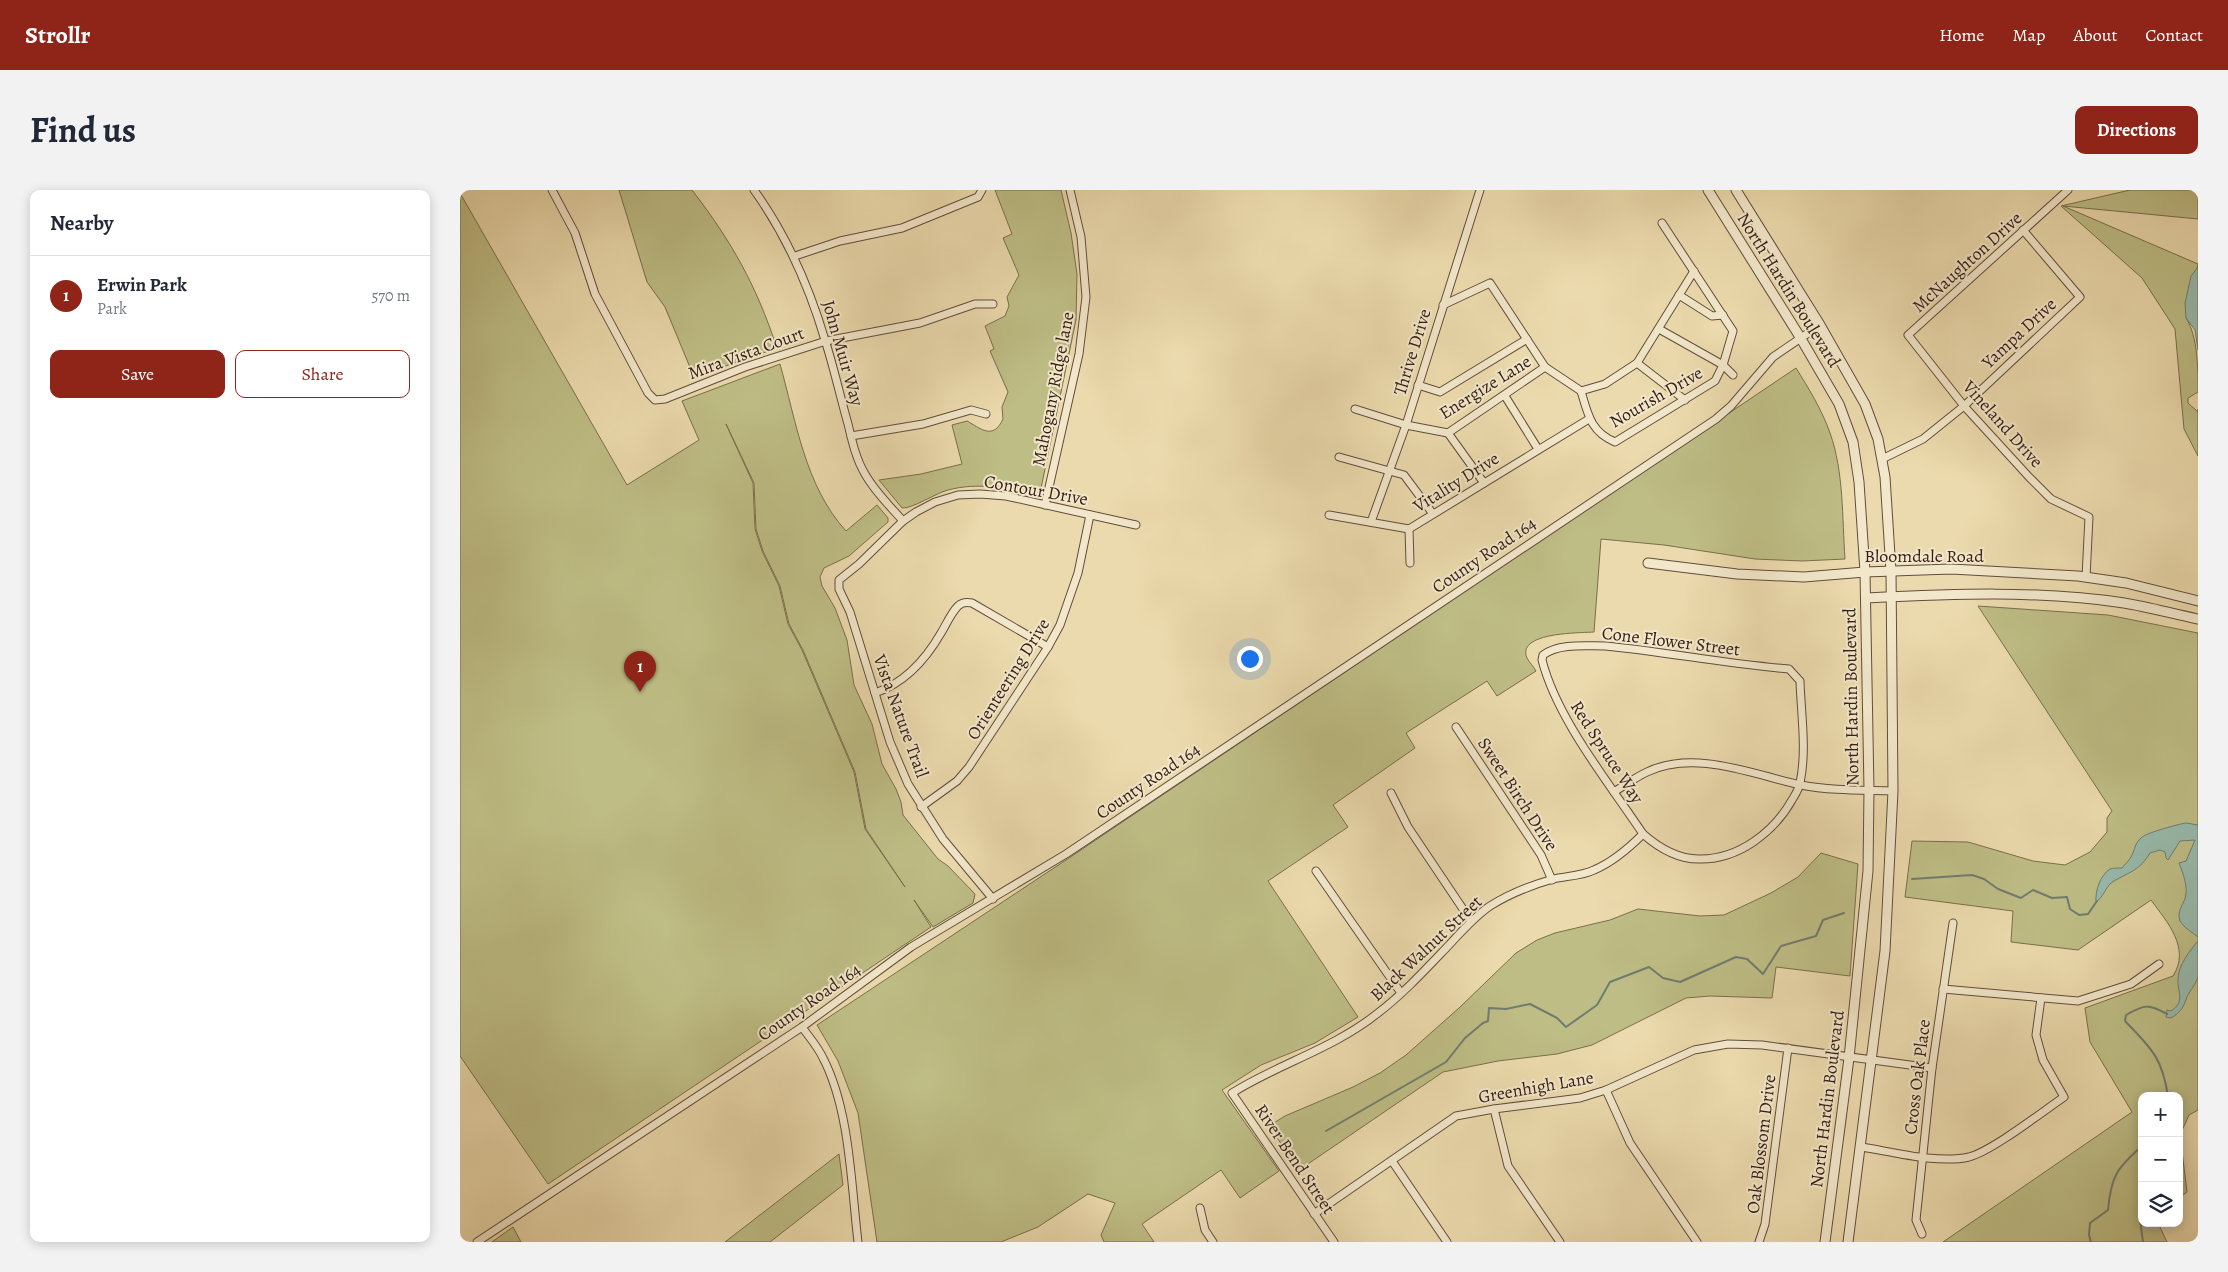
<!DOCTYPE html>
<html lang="en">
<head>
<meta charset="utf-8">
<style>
	:root { --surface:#fff; --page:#f2f2f3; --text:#1f2937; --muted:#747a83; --line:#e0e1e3; --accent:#8f2418 }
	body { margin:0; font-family:Alegreya,serif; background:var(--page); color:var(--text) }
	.controls { position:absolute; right:15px; bottom:15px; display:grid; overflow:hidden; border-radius:10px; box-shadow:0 2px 12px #0003 }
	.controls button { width:45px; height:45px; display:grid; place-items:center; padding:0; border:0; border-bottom:1px solid var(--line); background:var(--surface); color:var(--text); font:25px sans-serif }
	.you { position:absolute; left:789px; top:468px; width:18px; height:18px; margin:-12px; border:4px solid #fff; border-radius:50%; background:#1a73e8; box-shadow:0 0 0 8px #1a73e833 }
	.badge { display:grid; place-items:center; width:32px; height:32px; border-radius:50%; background:var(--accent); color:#fff; font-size:16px; font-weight:700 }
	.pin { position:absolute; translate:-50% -41px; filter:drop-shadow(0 1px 2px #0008) }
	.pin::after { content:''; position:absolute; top:26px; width:18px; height:15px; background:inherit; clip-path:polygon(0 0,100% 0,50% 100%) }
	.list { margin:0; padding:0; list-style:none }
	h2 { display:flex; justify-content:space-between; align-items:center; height:65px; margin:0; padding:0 20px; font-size:21px }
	h2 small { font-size:16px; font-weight:400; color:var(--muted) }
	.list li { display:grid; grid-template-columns:32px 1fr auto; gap:15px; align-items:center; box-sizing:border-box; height:80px; padding:0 20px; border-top:1px solid var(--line) }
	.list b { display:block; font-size:19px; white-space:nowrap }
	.list p { margin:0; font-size:16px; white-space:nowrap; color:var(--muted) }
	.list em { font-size:16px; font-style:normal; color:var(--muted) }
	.actions { display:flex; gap:10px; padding:15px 20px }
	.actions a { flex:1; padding:11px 0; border:1px solid var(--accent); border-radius:10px; text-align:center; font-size:18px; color:var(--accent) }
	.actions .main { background:var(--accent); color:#fff }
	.icon { flex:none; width:28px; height:28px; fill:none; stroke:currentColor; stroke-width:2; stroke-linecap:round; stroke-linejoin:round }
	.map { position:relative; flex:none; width:1738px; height:1052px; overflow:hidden; border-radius:10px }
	header { display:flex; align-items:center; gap:30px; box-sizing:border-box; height:70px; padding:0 25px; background:var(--accent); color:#fff }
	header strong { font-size:24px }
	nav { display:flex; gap:28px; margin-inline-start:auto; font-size:18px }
	.intro { display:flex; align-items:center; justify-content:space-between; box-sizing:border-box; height:120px; padding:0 30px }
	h1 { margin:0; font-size:35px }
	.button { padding:12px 22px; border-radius:10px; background:var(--accent); color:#fff; font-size:18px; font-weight:700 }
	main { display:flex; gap:30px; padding:0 30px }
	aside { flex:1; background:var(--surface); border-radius:10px; box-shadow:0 2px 12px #0003 }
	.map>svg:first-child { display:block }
</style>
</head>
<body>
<header>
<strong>Strollr</strong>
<nav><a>Home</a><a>Map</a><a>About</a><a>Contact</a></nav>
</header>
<div class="intro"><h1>Find us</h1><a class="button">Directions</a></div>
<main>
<aside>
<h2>Nearby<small></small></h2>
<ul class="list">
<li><span class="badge">1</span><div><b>Erwin Park</b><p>Park</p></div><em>570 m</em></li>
</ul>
<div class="actions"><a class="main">Save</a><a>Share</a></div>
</aside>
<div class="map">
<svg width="1738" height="1052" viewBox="0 0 1738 1052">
	<rect width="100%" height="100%" fill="#ebdaad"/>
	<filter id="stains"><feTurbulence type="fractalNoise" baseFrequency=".004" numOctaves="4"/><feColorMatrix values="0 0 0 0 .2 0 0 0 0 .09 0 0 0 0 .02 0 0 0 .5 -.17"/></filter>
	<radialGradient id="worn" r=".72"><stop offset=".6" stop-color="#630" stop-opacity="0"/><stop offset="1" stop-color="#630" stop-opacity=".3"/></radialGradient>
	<g fill="#bebd85" stroke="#7a6e4e" fill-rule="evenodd">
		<path d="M159,0H232C272,52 296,95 317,158L234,187L205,117L187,92Z"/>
		<path d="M535,0H601L611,43L617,84L616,130L580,303L577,305C547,298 518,292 488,300C476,303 452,319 442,318L419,290L461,284L502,274L492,235L507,231C520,238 533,251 543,229L542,217L548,202L530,161L534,159L525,136L545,126L549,116L547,107L559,85L543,48L552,44Z"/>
		<path d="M1670,0H1738V29L1603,16L1738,74L1726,128C1738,147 1738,178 1738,202L1728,208V213L1738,222V219V266L1724,239L1715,139L1682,88L1601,16Z"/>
		<path d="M0,3L167,295L239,250L222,211L320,174C336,231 345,296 386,341L417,315L428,328V332L389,366L364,378L360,387L362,396L375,418L387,450L394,495L412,534L422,574L436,599L441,612L443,625L478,669L488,676L515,704L513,713L473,737L454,710L471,737L88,994L0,866ZM266,234L294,293L296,339L303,361L320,396L329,434L343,460L395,582L406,639L445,697L405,639L394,582L342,460L328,434L319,396L302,361L295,339L293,293Z"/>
		<path d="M1336,178C1349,199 1362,220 1370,243C1384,282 1382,328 1385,369L1342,371L1295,369L1204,355L1141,349L1134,442C1120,443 1056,442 1067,468C1069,472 1074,477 1076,481L1037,506L1027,491L946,543L955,558L873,615L888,637L808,691L898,827L855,853L801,875L762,900L819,981L780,1008L761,980L682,1034L694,1052H644L641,1045L655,1013L628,1004L578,1037L541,1052H417L398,923L378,871L357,835L609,668Z"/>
		<path d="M1518,416L1648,425L1738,443V920L1729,925L1720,945L1727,1002L1719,1008V906H1682V1033H1698L1707,1052H1483L1672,922L1630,852L1625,818L1713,786C1731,758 1707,732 1691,710L1618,760L1551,752L1553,721L1445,707L1452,651L1508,652L1573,671L1605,675L1630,662L1647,642V628L1652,621Z"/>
		<path d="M1361,663L1398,674L1390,786L1316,777L1312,808L1250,806L1226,808L1132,855L1097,864L1038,871L983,882L839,980L809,936L825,926L893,897L920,883L946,865L999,818L1056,763L1077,750L1095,743L1150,730L1178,719L1240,726L1264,725L1311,703L1338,687Z"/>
		<path d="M379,964L383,995L310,1052H265Z"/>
		<path d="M53,1037L61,1052H32Z"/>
	</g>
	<g fill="#98baac" stroke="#707c70">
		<path d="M1738,77V160L1735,140L1726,128L1725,113L1731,86Z"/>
		<path d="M1726,633L1738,635V747C1732,742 1724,738 1720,731C1716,720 1725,714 1726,704C1727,694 1723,683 1719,673L1726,671L1735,650L1720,651L1708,670L1706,668L1705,662L1700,660L1690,663C1679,681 1671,681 1654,691C1646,695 1644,707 1636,712C1635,702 1640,685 1650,679C1653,678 1658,678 1662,678C1665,674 1670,670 1672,665C1675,659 1675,653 1681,648C1685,643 1719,634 1726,633Z"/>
		<path d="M1738,751C1738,762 1738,775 1738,786C1736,795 1730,800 1727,807C1723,818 1721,822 1711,828L1706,827L1707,820L1711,821C1726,811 1717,802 1718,789C1718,776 1730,760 1738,751Z"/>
	</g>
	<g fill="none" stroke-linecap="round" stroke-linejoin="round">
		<g stroke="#707c70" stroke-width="2">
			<path d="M1452,689L1512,685L1524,689L1538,699L1561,708L1573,700L1592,708L1607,707L1610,719L1619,725L1628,724L1637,711"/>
			<path d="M1707,824C1688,814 1685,814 1666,825L1665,831C1691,858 1702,867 1708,906"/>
			<path d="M866,941L986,872L1005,848L1023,833L1028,831L1029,818L1046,819L1070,814L1097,828L1106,837L1137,815L1150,792L1189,777L1203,788L1220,792L1276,767L1287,769L1303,784L1321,756L1356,746L1363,730L1384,723"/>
			<path d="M1682,1017L1679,1022L1683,1052"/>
			<path d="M1631,1052L1629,1045L1630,1033L1648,1020C1651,986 1657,978 1682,956"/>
		</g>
		<g stroke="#624d3c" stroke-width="9">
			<g id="minor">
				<path d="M92,0L115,43L135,104L188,203L195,210L205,209L285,177L366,151L460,133L515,114H533"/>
				<path d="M294,0C327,46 349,96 365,150C374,178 380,206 388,234C392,251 396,269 405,284C415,302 430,316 443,331"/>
				<path d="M1608,0L1448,145L1504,216L1569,287L1591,309L1629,327L1626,387"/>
				<path d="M335,66L380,51L442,38L518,7L522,0"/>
				<path d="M1219,105L1252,126L1263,125"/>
				<path d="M983,115L1030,93L1085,177L1121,201"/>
				<path d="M1199,139L1263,175L1273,185"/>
				<path d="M1177,173L1225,210"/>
				<path d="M958,195L980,202L1067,149"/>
				<path d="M1121,201C1128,225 1131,242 1155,252L1255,191L1263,175L1273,141L1202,33"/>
				<path d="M1121,201L1145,194L1177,173L1234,81"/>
				<path d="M1045,206L1078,259"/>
				<path d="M895,219L946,235L988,243L1085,177"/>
				<path d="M988,243L1024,293"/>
				<path d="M391,246L463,234L511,220L526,224"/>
				<path d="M879,267L944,285L973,324"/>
				<path d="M1422,269L1463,249L1504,216L1620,107L1563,40"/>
				<path d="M585,315L619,164L626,107L621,47L610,0"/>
				<path d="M869,325L949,339L1129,229"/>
				<path d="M911,332L946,235L1020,0"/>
				<path d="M949,339L950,373"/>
				<path d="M1145,456C1207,462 1267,474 1329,479L1340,491C1341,524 1347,560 1340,593C1339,599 1335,605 1332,610C1314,642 1279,669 1241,669C1218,670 1199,658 1183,644C1149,593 1097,529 1082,470L1083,465C1099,453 1126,456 1145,456Z"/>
				<path d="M415,503C445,493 466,469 481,443C486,435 491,423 498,416C502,412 507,412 512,413L588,457"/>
				<path d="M996,537L1081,665L1092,690"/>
				<path d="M1154,602C1165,595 1176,587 1187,582C1235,559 1294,585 1341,595C1372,601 1402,600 1433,601"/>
				<path d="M931,603L948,637L1011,731"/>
				<path d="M461,617L497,591L509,577L588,457L600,435L618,383L630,325"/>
				<path d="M856,681L941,803"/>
				<path d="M533,709L483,649L448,594L430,552L390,422L379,399V390L399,374L443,331L456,322L475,312L498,305L520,304L546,306L676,335"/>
				<path d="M1483,799L1618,811L1671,794L1699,774"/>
				<path d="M342,837C349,847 358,857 363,868C390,920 391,994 398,1052"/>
				<path d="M1146,900L1170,953L1237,1052"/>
				<path d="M1034,919L1048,976L1100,1052"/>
				<path d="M1402,957C1433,962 1478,974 1509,967C1532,961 1582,922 1604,907L1583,870L1576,845L1581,808"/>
				<path d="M932,971L987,1052"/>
				<path d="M740,1018L745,1040L753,1052"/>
				<path d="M854,1024L996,926L1034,919L1120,908L1146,900L1234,860L1268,854L1302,855L1472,878"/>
				<path d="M1462,1044L1456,1030L1472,878L1493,733"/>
				<path d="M17,1052L342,837L451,757L606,664L1256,229L1271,216L1313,167L1360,135"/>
				<path d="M874,1052L772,903C820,873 873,859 918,823C944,803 966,779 989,755C1002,741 1015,726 1030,716C1049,704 1072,695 1093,689C1106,686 1122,686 1134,680C1153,672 1168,659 1183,644"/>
				<path d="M1299,1052L1305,1034L1328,858"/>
			</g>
		</g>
		<g stroke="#624d3c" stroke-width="11">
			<g id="tertiary">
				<path d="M1248,0L1340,147L1379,214L1393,252L1399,292L1405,382L1409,600L1408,681L1389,868L1365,1052"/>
				<path d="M1276,0L1360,135L1405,214L1418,249L1425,287L1431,381L1433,601L1425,761L1388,1052"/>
				<path d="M1188,373L1277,384L1344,387L1405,382L1491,379L1618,386L1666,393L1738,411"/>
				<path d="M1406,408C1490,404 1580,400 1664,413C1689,417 1713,424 1738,429"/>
			</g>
		</g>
		<use href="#minor" stroke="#f2e7ca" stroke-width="7"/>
		<use href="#tertiary" stroke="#f2e7ca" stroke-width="9"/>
	</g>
	<g text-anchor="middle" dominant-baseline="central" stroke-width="4" stroke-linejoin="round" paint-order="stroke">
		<g font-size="18" fill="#351e16" stroke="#f2e7ca">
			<text transform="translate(1507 72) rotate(-42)">McNaughton Drive</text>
			<text transform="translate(1329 100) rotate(58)">North Hardin Boulevard</text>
			<text transform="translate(1559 143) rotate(-43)">Yampa Drive</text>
			<text transform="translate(952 162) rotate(-73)">Thrive Drive</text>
			<text transform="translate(286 163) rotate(-20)">Mira Vista Court</text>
			<text transform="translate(383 163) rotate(74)">John Muir Way</text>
			<text transform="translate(1025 197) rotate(-32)">Energize Lane</text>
			<text transform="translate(593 199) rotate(-79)">Mahogany Ridge lane</text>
			<text transform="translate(1196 207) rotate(-30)">Nourish Drive</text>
			<text transform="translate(1543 234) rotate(48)">Vineland Drive</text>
			<text transform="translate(996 292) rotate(-32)">Vitality Drive</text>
			<text transform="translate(576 300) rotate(10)">Contour Drive</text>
			<text transform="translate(1024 365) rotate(-34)">County Road 164</text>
			<text x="1464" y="366">Bloomdale Road</text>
			<text transform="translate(1211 451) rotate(7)">Cone Flower Street</text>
			<text transform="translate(548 489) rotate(-58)">Orienteering Drive</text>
			<text transform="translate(1391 507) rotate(-91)">North Hardin Boulevard</text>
			<text transform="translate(441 526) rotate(70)">Vista Nature Trail</text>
			<text transform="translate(1147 562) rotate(57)">Red Spruce Way</text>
			<text transform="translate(688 591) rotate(-34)">County Road 164</text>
			<text transform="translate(1058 604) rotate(57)">Sweet Birch Drive</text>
			<text transform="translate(966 758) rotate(-43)">Black Walnut Street</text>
			<text transform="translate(349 812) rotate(-35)">County Road 164</text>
			<text transform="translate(1457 887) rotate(-83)">Cross Oak Place</text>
			<text transform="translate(1076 897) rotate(-10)">Greenhigh Lane</text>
			<text transform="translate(1367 909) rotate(-83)">North Hardin Boulevard</text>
			<text transform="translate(1301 954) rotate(-83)">Oak Blossom Drive</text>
			<text transform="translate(835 969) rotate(56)">River Bend Street</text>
		</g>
	</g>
	<rect width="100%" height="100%" filter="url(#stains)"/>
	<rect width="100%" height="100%" fill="url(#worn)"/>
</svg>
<div class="controls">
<button>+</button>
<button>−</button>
<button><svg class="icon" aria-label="layers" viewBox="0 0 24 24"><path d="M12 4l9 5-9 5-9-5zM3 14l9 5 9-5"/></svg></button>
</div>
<div class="you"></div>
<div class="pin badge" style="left:180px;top:502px">1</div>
</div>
</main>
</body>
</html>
